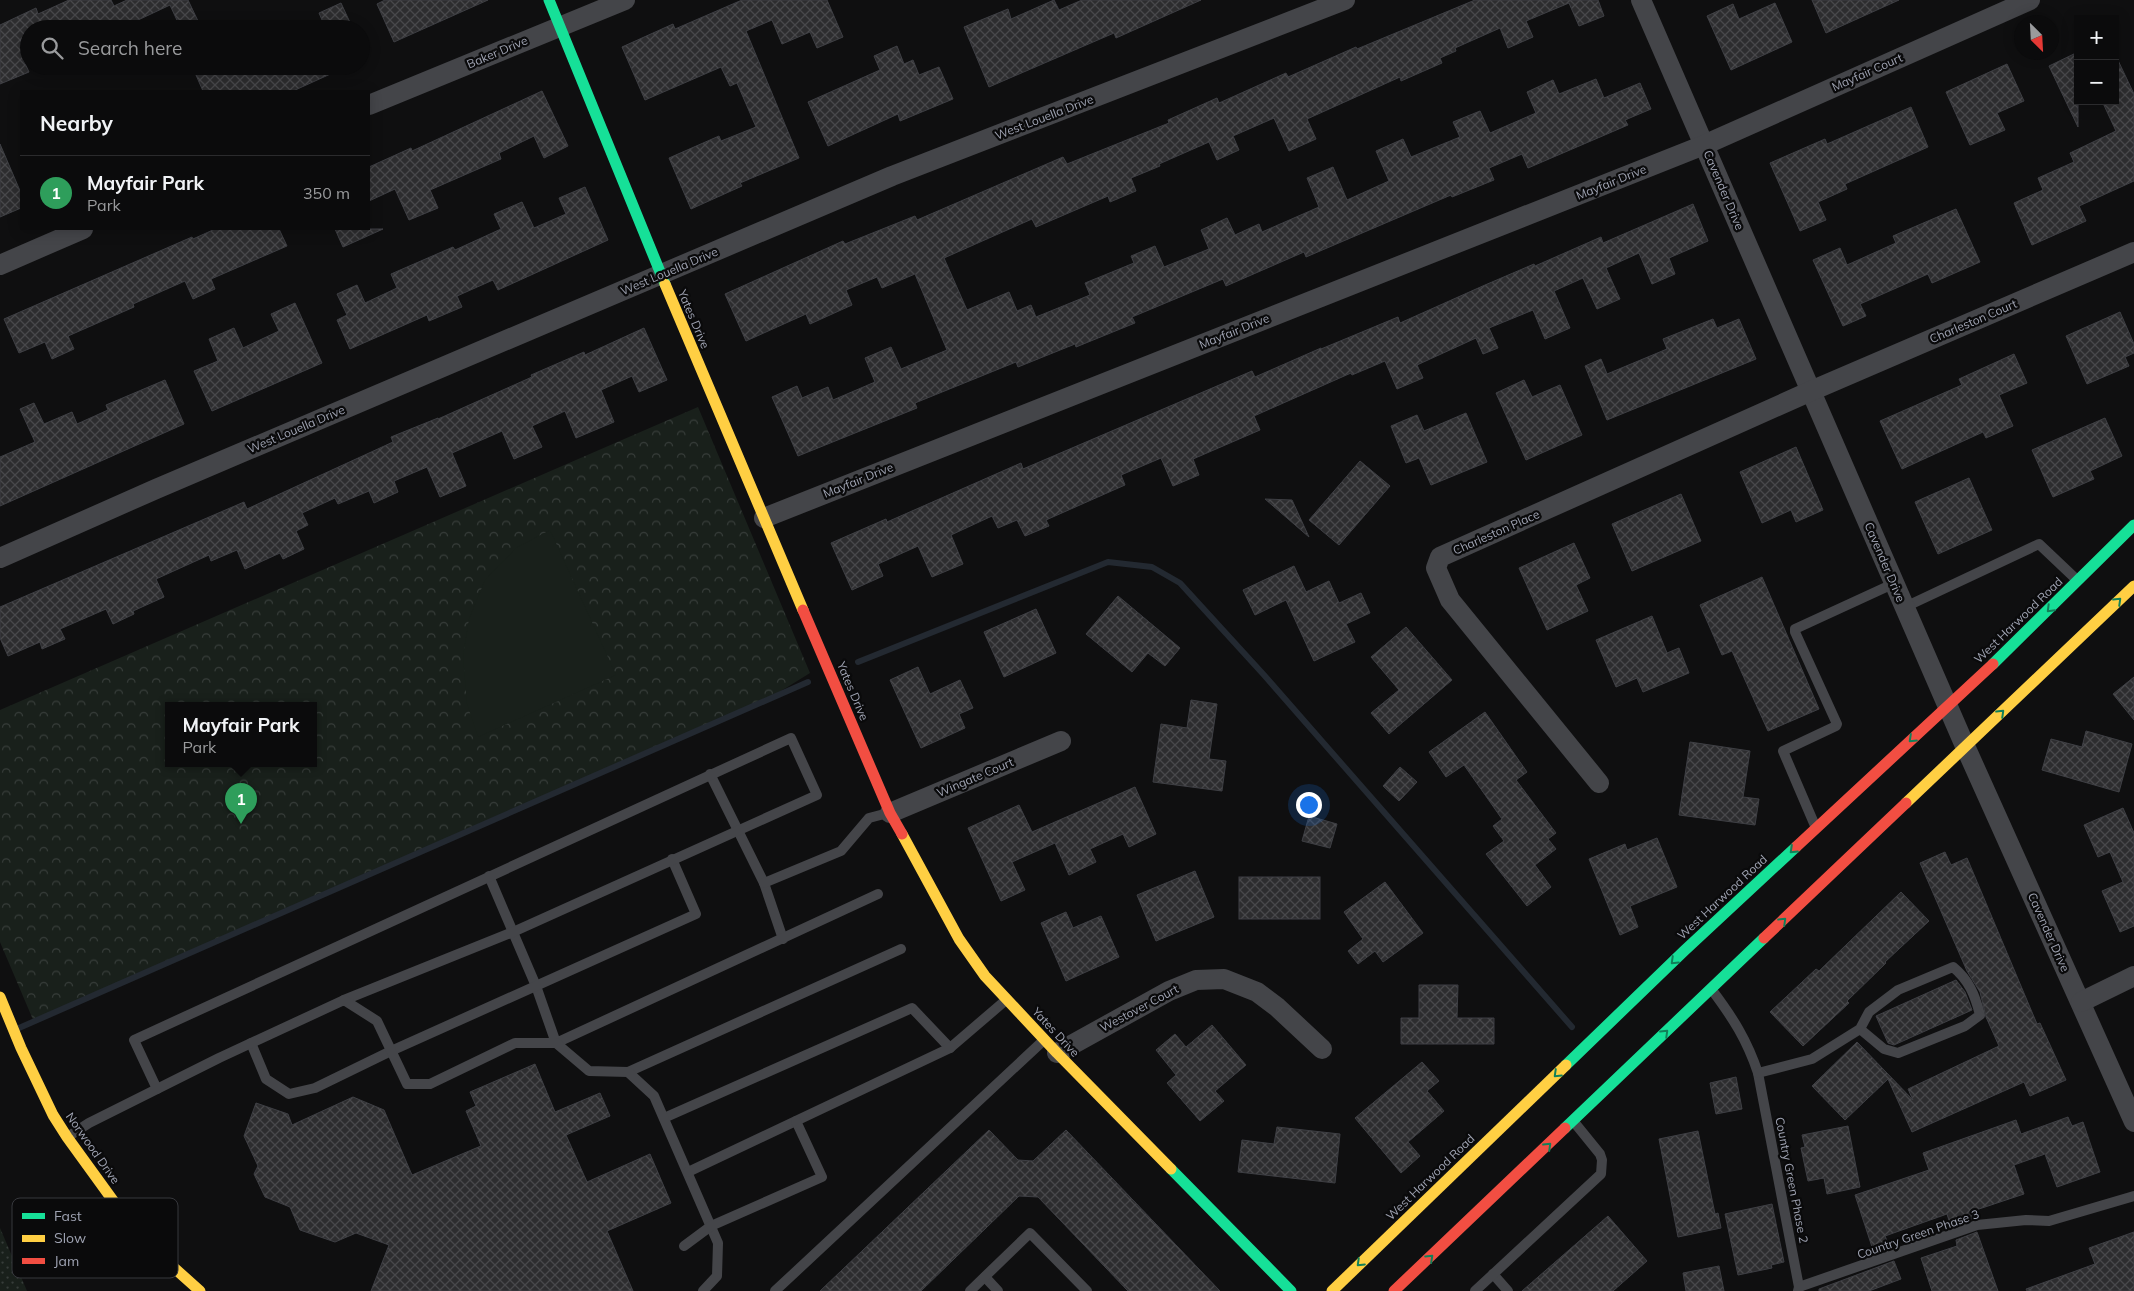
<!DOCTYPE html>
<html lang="en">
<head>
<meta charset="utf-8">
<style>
	:root { --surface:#0b0b0c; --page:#141415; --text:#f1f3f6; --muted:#9a9b9d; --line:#2b2b2d; --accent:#6d6f79 }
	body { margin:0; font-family:Mulish,sans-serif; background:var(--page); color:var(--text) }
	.controls { position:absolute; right:15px; top:15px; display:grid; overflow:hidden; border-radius:0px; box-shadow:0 2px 12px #0003 }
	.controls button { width:45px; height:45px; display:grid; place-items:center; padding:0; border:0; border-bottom:1px solid var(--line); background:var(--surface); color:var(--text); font:25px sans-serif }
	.compass { position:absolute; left:2014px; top:15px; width:45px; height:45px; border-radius:50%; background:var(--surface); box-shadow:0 2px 12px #0003; rotate:156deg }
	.you { position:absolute; left:1308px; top:804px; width:18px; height:18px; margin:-12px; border:4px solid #fff; border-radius:50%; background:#1a73e8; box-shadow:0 0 0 8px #1a73e833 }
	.badge { display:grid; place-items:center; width:32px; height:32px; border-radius:50%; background:var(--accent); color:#fff; font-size:16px; font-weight:700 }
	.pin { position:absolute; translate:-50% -41px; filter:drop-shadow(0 1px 2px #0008) }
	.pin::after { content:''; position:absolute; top:26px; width:18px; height:15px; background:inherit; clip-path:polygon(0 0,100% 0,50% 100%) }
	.popup { position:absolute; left:165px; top:702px; width:152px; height:65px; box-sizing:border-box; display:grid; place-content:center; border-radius:0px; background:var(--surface); filter:drop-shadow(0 1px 4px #0005); font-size:16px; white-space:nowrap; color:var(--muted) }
	.popup b { font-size:19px; color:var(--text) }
	.popup::after { content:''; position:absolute; left:50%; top:100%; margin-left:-10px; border:10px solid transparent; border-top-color:var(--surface) }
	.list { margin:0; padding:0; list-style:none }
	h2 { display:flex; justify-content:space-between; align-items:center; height:65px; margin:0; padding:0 20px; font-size:21px }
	h2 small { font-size:16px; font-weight:400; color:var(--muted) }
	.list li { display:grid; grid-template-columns:32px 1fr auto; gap:15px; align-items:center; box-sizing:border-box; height:75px; padding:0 20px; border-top:1px solid var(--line) }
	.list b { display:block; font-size:19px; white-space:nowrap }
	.list p { margin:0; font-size:16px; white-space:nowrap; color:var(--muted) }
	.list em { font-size:16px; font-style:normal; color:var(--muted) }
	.icon { flex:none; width:28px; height:28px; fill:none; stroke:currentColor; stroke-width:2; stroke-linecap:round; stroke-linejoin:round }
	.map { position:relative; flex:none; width:2134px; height:1291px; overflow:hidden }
	.search { position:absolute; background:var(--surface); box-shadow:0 2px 12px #0003; left:20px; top:20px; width:350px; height:55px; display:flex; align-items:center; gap:12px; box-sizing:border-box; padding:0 18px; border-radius:28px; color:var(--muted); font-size:19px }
	.panel { position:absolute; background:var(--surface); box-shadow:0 2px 12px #0003; left:20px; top:90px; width:350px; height:140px; border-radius:0px }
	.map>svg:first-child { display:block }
</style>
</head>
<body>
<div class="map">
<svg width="2134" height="1291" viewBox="0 0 2134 1291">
	<defs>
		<pattern id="grass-dots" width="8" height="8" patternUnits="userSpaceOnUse" patternTransform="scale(1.25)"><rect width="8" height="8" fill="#19201b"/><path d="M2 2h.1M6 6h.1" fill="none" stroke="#373d3a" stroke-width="1.8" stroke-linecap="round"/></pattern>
		<pattern id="park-crowns" width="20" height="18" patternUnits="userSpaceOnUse" patternTransform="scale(1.25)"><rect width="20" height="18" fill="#19201b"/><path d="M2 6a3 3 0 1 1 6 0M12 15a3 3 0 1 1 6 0" fill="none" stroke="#373d3a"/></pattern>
		<pattern id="building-cross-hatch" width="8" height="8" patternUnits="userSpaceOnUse" patternTransform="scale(1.25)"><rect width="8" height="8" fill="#2d2d2f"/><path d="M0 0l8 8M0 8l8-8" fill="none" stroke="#48484b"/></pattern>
	</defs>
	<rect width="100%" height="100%" fill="#0f0f10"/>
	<path fill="url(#grass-dots)" d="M0,1228L27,1291H0Z"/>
	<path fill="url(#park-crowns)" fill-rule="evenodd" d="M698,407L810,673L760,704L218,939L34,1022L0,942V710ZM168,705H314V763H168Z"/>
	<path fill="#19201b" d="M550,530L616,675L478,737L467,704L463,656L469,619L485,580L516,548Z"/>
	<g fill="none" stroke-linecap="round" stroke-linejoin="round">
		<g stroke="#232931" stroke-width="6">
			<path d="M858,662L1108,562L1152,567L1180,583L1264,675L1572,1027"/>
			<path d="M19,1028L808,682"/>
		</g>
	</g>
	<g fill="url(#building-cross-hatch)" stroke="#3e3f44">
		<path d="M69,0H111L114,6L127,0H188L198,21L181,29L170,5L119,29H29V57L23,59L29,72L0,84V25L36,8L38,14Z"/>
		<path d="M385,0H488L394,42L377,4Z"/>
		<path d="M742,0H827L843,37L817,48L810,32L782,44L772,20L746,31L799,158L740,183L742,186L691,209L669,158L719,136L721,141L756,127L737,83L730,86L721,67L645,100L622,47L673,24L675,29Z"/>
		<path d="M1054,0L1059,10L1082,0H1201L1116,38L1114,33L989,87L964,27L1008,9L1011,19Z"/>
		<path d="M1475,0H1598L1604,16L1579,26L1569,3L1526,21L1533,37L1508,48L1500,28L1455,48L1456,51L1440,58L1442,63L1401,81L1400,77L1307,119L1316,139L1289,151L1274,118L1233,136L1239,150L1217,160L1209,142L1159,164L1160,166L1131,178L1136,191L1110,202L1108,196L1036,227L1032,219L944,258L967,310L1009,292L1017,311L1031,305L1036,317L1090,295L1085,283L1134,263L1131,256L1155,246L1164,267L1209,249L1201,230L1227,218L1235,235L1259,224L1262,232L1319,207L1307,178L1333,167L1347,200L1389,181L1376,151L1403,139L1411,157L1460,137L1453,122L1480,111L1490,133L1536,113L1527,92L1553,80L1559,94L1596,79L1604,98L1640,83L1651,109L1625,120L1628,125L1528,168L1522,154L1489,168L1494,180L1452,197L1451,195L1306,257L1304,252L1226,286L1223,279L1132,317L1135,323L1076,347L1075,344L1018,367L1016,362L915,403L917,408L798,456L772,397L797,386L802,398L828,387L833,400L875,382L865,358L891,347L901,369L947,350L915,274L882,288L877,277L846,290L852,305L810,324L806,314L746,341L725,294L843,241L845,244L915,216L917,220L1063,157L1067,164L1169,123L1168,120L1217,98L1219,103L1286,73L1288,77L1356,47L1357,49Z"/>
		<path d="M1812,0H1899L1826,33Z"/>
		<path d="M341,3L353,29H326L319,13Z"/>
		<path d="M1775,3L1792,42L1731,70L1707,16L1733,4L1739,19Z"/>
		<path d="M897,46L904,64L913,60L919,75L939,67L953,99L900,121L898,114L828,146L808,102L880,70L874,56Z"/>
		<path d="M2078,52V127L2049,66Z"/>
		<path d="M2115,54L2134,94V181L2079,206L2086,221L2032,245L2014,203L2043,190L2038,178L2074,162L2070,153L2116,131L2102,101H2115Z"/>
		<path d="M2007,64L2024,101L1997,113L2005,130L1970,145L1946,92Z"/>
		<path d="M192,66H220L223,73L239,66H348L293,91H203Z"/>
		<path d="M542,91L568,146L544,158L534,136L499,153L501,159L430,190L438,208L409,220L395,189L369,201V167L411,148L412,151Z"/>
		<path d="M1911,107L1928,147L1845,184L1847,189L1818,202L1826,220L1800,231L1770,163L1825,139L1827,144Z"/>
		<path d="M0,144L21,193V208L0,217Z"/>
		<path d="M585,187L608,240L498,290L493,280L457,296L462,307L429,321L427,315L350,349L337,320L347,315L337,294L357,285L365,303L397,288L391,274L453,247L455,250L501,229L494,214L522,202L534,228L566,214L559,198Z"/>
		<path d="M1693,204L1708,241L1669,258L1675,274L1652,284L1639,253L1606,268L1620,299L1597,309L1583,278L1554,291L1570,328L1545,339L1533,310L1489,328L1498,348L1483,354L1476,338L1417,365L1423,378L1397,389L1385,361L1352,375L1351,373L1254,416L1260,430L1193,459L1199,475L1173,486L1161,458L1121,475L1125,485L1046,520L1049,526L1025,536L1017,520L998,528L992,516L951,535L963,564L932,577L918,546L878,564L883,576L852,590L831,543L886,519L887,522L1021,463L1023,469L1252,371L1255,377L1321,348V349L1398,317L1400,323L1485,285L1534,264L1535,266L1601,237L1603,243Z"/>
		<path d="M1956,209L1980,262L1932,283L1928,274L1860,304L1866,316L1843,326L1813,260L1840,248L1847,265L1896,243L1893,236Z"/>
		<path d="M215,229H279L287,246L211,279L215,289L193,299L185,281L133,304L134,307L68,336L74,349L52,359L45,342L19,353L4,319L192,237L193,239Z"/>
		<path d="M335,229H383L343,247Z"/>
		<path d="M295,303L322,363L212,411L194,371L218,361L209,339L234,328L243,348L279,331L271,314Z"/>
		<path d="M2120,312L2134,344V353L2125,357L2129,366L2087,384L2066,336Z"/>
		<path d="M1713,319L1717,328L1739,319L1756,359L1607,420L1585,366L1601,359L1607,374L1667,349L1663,339Z"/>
		<path d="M644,328L667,380L639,392L632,376L601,390L614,422L576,438L565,411L532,426L542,447L514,459L502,431L452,453L466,486L440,497L427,467L394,481L398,492L374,503L369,491L338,504L335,498L302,513L308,525L296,531L304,549L283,559L280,553L245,569L237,550L211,561L209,555L156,579L164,597L133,611L134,614L113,624L106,609L60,629L65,639L42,649L40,642L8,656L0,638V607L244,502L247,509L393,442L391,437L438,418V419L532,377L531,375L584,352L585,355Z"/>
		<path d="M2014,354L2027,383L1999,395L2013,426L1986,438L1983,432L1902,469L1880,421L1962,385L1959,379Z"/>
		<path d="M165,380L184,424L0,506V457L35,442L20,409L34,403L44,424L72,412L77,424L108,410L106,405Z"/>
		<path d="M1524,380L1532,397L1560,385L1582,435L1526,460L1496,393Z"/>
		<path d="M1466,413L1487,462L1431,485L1419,458L1406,463L1391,426L1417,415L1424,431Z"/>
		<path d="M2105,418L2122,456L2090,471L2094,479L2053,497L2032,450Z"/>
		<path d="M1796,447L1823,510L1796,522L1791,510L1762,523L1740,472Z"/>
		<path d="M1360,461L1390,486L1339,545L1309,520Z"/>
		<path d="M1969,478L1992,530L1938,554L1915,502Z"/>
		<path d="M1681,494L1701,541L1632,571L1612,524Z"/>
		<path d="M1265,499L1292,500L1309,537Z"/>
		<path d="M1574,543L1590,578L1576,585L1588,611L1547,630L1519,568Z"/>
		<path d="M1294,566L1306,592L1329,581L1339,603L1361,593L1370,613L1346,624L1355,642L1314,661L1286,600L1255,615L1243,590Z"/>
		<path d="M1762,577L1819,709L1768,731L1732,651L1722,655L1700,605Z"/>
		<path d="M1118,596L1180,648L1165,666L1148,653L1132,672L1086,634Z"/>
		<path d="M1036,609L1056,653L1004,677L984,632Z"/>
		<path d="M1652,616L1667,653L1679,648L1689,673L1643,692L1637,678L1616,687L1596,640Z"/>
		<path d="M1406,627L1452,680L1389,734L1371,713L1399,690L1371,657Z"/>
		<path d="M918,667L930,694L960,680L973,708L959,714L965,728L921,748L890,680Z"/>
		<path d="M2134,677V720L2113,694Z"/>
		<path d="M1191,700L1217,704L1209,759L1226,761L1222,791L1153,782L1161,724L1187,728Z"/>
		<path d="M1485,712L1527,772L1516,780L1556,833L1548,839L1556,849L1535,865L1551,887L1527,906L1486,854L1504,841L1493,826L1502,819L1464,765L1446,777L1429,752Z"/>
		<path d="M2086,731L2132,744L2119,792L2042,770L2051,739L2082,747Z"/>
		<path d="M1690,742L1750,751L1743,797L1759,799L1755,825L1679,815Z"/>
		<path d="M1400,767L1417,782L1399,801L1383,786Z"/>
		<path d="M1135,787L1156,834L1129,847L1123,834L1090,849L1096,862L1069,875L1055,843L1012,862L1025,890L1001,901L968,828L1019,805L1032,832Z"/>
		<path d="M2123,808L2134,833V926L2120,932L2102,891L2123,882L2110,852L2098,857L2084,825Z"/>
		<path d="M1309,816L1337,824L1330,848L1302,841Z"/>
		<path d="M1657,838L1677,887L1630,906L1638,927L1620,935L1589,859L1625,844L1627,850Z"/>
		<path d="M1945,852L1951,865L1967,858L2037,1024L2040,1023L2066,1080L2030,1096L2024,1082L1912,1132L1888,1079L1845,1120L1812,1086L1857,1042L1913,1100L1908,1089L1999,1046L1986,1017L1980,992L1967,971L1920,863Z"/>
		<path d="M1195,871L1214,917L1156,941L1137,895Z"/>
		<rect x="1239" y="877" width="81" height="42"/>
		<path d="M1385,882L1423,933L1383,962L1375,951L1358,964L1348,951L1363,939L1344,912Z"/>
		<path d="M1901,892L1929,921L1885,962L1886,963L1847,1001L1849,1003L1803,1046L1770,1012L1816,969L1819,971Z"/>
		<path d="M1066,912L1073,928L1101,916L1119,957L1066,981L1041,923Z"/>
		<path d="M1956,980L1965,992L1972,1010L1894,1045L1888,1043L1876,1016Z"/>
		<path d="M1419,985H1458L1457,1018H1494V1044H1401V1018H1419Z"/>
		<path d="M1212,1025L1246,1065L1215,1091L1224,1101L1200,1121L1167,1083L1176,1075L1156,1050L1175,1034L1186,1047Z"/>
		<path d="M1422,1062L1439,1081L1427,1091L1444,1111L1408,1142L1420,1156L1401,1173L1355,1118Z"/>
		<path d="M535,1064L555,1112L600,1093L610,1116L566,1135L587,1182L650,1154L671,1203L607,1231L633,1291H371L389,1245L356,1233L335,1242L300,1230L290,1207L265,1197L254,1174L258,1166L244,1136L256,1103L288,1114L292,1125L353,1097L384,1110L412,1175L481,1146L466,1111L476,1106L470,1092Z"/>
		<path d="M1736,1077L1742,1109L1716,1114L1710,1083Z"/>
		<path d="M2068,1117L2072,1126L2083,1122L2100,1172L2057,1187L2045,1154L2014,1165L2024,1194L1970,1212L1973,1219L1951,1227L1947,1214L1885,1236L1890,1248L1874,1253L1855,1195L1929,1170L1923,1153L2016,1120L2021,1134Z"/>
		<path d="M1848,1126L1860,1187L1827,1194L1824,1178L1808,1181L1801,1148L1805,1147L1802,1135Z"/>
		<path d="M1277,1127L1340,1134L1335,1183L1238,1172L1242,1140L1274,1144Z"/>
		<path d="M989,1130L1018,1160L1033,1161L1066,1130L1220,1291H1128L1038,1197L1019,1196L921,1291H820Z"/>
		<path d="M1698,1131L1715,1214L1718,1213L1721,1228L1678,1237L1659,1139Z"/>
		<path d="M1772,1204L1784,1262L1771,1265L1772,1268L1738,1275L1725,1214Z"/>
		<path d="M1608,1216L1647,1261L1613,1291H1522Z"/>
		<path d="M1977,1232L1998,1291H1932L1921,1258L1957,1246L1956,1240Z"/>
		<path d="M2134,1232V1291H2027L2026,1289L2095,1264L2089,1248Z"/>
		<path d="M1894,1261L1901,1279L1869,1291H1819V1289Z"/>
		<path d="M1719,1266L1724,1291H1686L1683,1273Z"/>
	</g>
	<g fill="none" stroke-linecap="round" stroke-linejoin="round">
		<g stroke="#444549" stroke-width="10">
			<path d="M1905,607L2039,544L2077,580"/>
			<path d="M710,774L764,883L783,939"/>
			<path d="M1816,828L1783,751L1836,726L1837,724L1795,632V629L1895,583"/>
			<path d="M489,876L536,986L556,1043L878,894"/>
			<path d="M764,883L841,851L869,818L888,813"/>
			<path d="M1712,990C1733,1018 1747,1040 1758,1073L1799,1287L1798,1291"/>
			<path d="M251,1043L266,1079L289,1094L315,1088L391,1051L696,914L672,859"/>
			<path d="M628,1072L901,949"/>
			<path d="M1758,1073L1812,1059L1860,1029L1869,1012L1898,990L1953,967C1969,980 1975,995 1980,1015L1965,1026L1898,1053L1884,1049L1860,1029"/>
			<path d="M157,1089L134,1040L791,738L817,795L513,932L344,1000"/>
			<path d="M664,1118L912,1008L950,1048"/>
			<path d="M69,1136L89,1123L219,1058L344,1000L377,1021L407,1084H430L515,1043H556L589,1071L628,1072L654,1096L718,1243L717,1276L703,1291"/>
			<path d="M688,1172L950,1048L1006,1000"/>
			<path d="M684,1246L711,1226L822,1177L796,1121"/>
			<path d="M1493,1274L1508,1291"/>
			<path d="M985,1277L998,1291"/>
			<path d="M1799,1287L1977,1225L2026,1220L2049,1221L2134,1196"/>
			<path d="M775,1291L1044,1040"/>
			<path d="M970,1291L1030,1233L1087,1291"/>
			<path d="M1475,1291L1601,1174L1602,1160L1600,1154L1574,1122"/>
		</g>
		<g stroke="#444549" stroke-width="20">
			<path d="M1641,0L1965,746L2134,1122"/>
			<path d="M369,105L625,0"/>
			<path d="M0,265L83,229"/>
			<path d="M764,518L1704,145L2030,0"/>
			<path d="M0,558L156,489L892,176L1345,0"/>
			<path d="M1599,783L1450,600L1436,568L1440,557L1811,391L2134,252"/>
			<path d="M890,813L1061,741"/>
			<path d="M2081,1002L2134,976"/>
			<path d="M1057,1053L1169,991L1196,980L1224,979L1257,992L1277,1007L1322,1049"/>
		</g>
		<g stroke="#16e098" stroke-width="11">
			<path d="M549,0L665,284"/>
			<path d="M1993,664L2134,525"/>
			<path d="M1566,1065L1684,951L1796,847"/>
			<path d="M1565,1128L1764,938"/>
			<path d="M1171,1169L1291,1291"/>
		</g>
		<g stroke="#ffcf43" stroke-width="11">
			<path d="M665,284L803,610"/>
			<path d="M1906,803L2134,586"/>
			<path d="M902,834L959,939L985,976L1057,1053L1171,1169"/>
			<path d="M0,997L21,1048L53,1115L67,1137L117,1206L153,1249L200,1291"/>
			<path d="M1332,1291L1566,1065"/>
		</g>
		<g stroke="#f24e42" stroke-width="11">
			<path d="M803,610L890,813L902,834"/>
			<path d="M1796,847L1993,664"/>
			<path d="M1764,938L1906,803"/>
			<path d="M1394,1291L1565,1128"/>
		</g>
	</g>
	<defs><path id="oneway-chevron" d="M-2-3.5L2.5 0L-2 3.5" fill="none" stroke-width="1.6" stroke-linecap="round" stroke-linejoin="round" transform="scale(1.25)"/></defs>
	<g stroke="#118059">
		<use href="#oneway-chevron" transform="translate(2118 601) rotate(-44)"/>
		<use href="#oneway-chevron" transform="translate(2050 609) rotate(135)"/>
		<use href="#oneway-chevron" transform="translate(2001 713) rotate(-44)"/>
		<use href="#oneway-chevron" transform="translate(1912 739) rotate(137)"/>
		<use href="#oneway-chevron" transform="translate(1793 850) rotate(137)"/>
		<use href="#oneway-chevron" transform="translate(1783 921) rotate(-44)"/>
		<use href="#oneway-chevron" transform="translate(1674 961) rotate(136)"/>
		<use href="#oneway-chevron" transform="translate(1665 1033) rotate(-44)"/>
		<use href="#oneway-chevron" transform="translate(1557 1074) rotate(136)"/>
		<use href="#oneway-chevron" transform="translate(1548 1146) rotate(-44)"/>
		<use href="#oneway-chevron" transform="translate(1430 1258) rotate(-43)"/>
		<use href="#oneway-chevron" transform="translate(1360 1263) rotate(136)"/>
	</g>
	<g text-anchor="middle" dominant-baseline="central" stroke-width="4.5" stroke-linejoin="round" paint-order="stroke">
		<g font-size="12" fill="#9fa3b2" stroke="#0a0a0b">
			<text transform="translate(497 52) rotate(-23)">Baker Drive</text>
			<text transform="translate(1867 72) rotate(-24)">Mayfair Court</text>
			<text transform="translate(1044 117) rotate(-21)">West Louella Drive</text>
			<text transform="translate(1611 182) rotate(-22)">Mayfair Drive</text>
			<text transform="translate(1724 190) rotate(67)">Cavender Drive</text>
			<text transform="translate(669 271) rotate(-23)">West Louella Drive</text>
			<text transform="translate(694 319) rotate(67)">Yates Drive</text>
			<text transform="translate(1973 321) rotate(-23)">Charleston Court</text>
			<text transform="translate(1234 331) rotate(-22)">Mayfair Drive</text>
			<text transform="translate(296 429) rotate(-23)">West Louella Drive</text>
			<text transform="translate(858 480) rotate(-22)">Mayfair Drive</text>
			<text transform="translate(1496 532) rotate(-24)">Charleston Place</text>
			<text transform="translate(1885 562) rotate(67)">Cavender Drive</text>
			<text transform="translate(2018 620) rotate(-44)">West Harwood Road</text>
			<text transform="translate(853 691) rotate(67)">Yates Drive</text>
			<text transform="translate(975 777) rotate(-23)">Wingate Court</text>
			<text transform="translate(1722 897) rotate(-43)">West Harwood Road</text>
			<text transform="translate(2049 932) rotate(66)">Cavender Drive</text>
			<text transform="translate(1139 1008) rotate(-28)">Westover Court</text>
			<text transform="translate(1056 1032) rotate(47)">Yates Drive</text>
			<text transform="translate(93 1148) rotate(55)">Norwood Drive</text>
			<text transform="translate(1430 1177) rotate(-44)">West Harwood Road</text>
			<text transform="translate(1792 1180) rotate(79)">Country Green Phase 2</text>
			<text transform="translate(1918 1234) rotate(-19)">Country Green Phase 3</text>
		</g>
	</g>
	<rect x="12" y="1198" width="166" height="80" rx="8" fill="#0a0a0b" stroke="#37383d" stroke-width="1"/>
	<rect x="22" y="1213" width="23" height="6" fill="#16e098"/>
	<rect x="22" y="1235" width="23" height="7" fill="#ffcf43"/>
	<rect x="22" y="1258" width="23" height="6" fill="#f24e42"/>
	<g font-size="14" fill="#9fa3b2">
		<text x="54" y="1221">Fast</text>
		<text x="54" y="1243">Slow</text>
		<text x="54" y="1266">Jam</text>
	</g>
</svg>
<div class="controls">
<button>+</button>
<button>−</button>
</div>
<svg class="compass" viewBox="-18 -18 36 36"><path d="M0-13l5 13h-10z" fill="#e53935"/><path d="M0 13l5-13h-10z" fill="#9a9b9d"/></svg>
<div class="you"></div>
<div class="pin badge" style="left:241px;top:824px;background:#2e9e5b">1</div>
<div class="popup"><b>Mayfair Park</b>Park</div>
<div class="search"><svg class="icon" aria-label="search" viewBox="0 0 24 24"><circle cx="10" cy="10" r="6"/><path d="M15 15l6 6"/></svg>Search here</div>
<section class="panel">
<h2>Nearby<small></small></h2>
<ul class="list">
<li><span class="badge" style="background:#2e9e5b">1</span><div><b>Mayfair Park</b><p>Park</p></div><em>350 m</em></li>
</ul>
</section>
</div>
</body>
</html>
